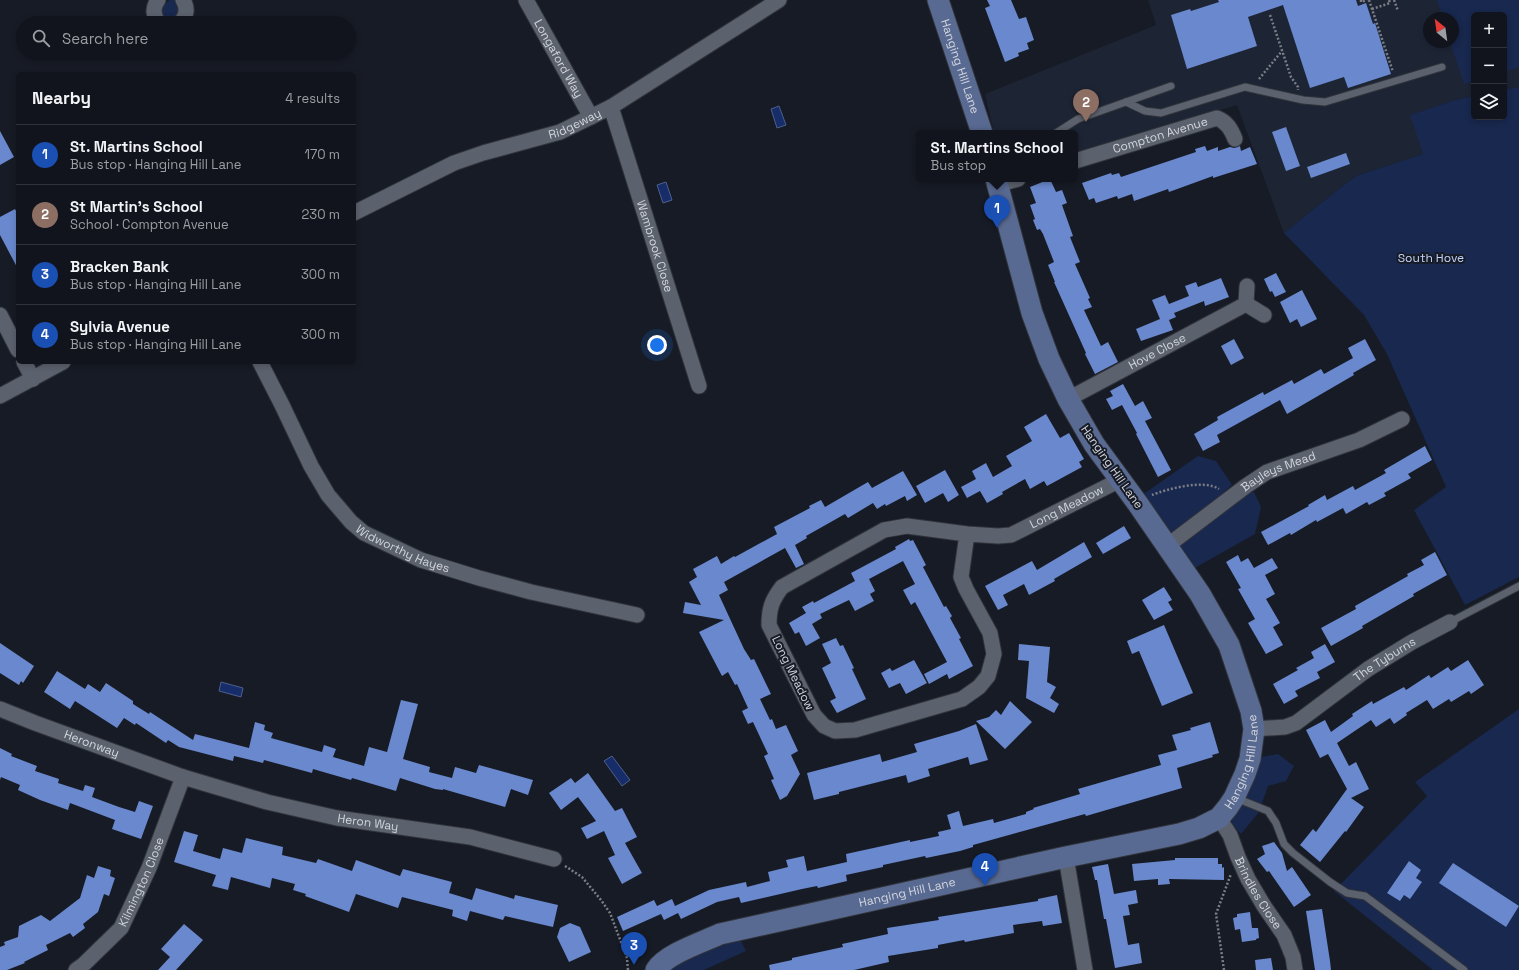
<!DOCTYPE html>
<html lang="en">
<head>
<meta charset="utf-8">
<style>
	:root { --surface:#11141c; --page:#1e2129; --text:#f1f3f6; --muted:#9c9ea3; --line:#30333b; --accent:#b5c249 }
	body { margin:0; font-family:"Space Grotesk",sans-serif; background:var(--page); color:var(--text) }
	.controls { position:absolute; right:12px; top:12px; display:grid; overflow:hidden; border-radius:6px; box-shadow:0 2px 6px #0003 }
	.controls button { width:36px; height:36px; display:grid; place-items:center; padding:0; border:0; border-bottom:1px solid var(--line); background:var(--surface); color:var(--text); font:20px sans-serif }
	.compass { position:absolute; left:1423px; top:12px; width:36px; height:36px; border-radius:50%; background:var(--surface); box-shadow:0 2px 6px #0003; rotate:331deg }
	.you { position:absolute; left:657px; top:345px; width:14px; height:14px; margin:-10px; border:3px solid #fff; border-radius:50%; background:#1a73e8; box-shadow:0 0 0 6px #1a73e833 }
	.badge { display:grid; place-items:center; width:26px; height:26px; border-radius:50%; background:var(--accent); color:#fff; font-size:13px; font-weight:700 }
	.pin { position:absolute; translate:-50% -33px; filter:drop-shadow(0 1px 2px #0008) }
	.pin::after { content:''; position:absolute; top:21px; width:14px; height:12px; background:inherit; clip-path:polygon(0 0,100% 0,50% 100%) }
	.popup { position:absolute; left:916px; top:130px; width:162px; height:52px; box-sizing:border-box; display:grid; place-content:center; border-radius:6px; background:var(--surface); filter:drop-shadow(0 1px 3px #0005); font-size:13px; white-space:nowrap; color:var(--muted) }
	.popup b { font-size:15px; color:var(--text) }
	.popup::after { content:''; position:absolute; left:50%; top:100%; margin-left:-8px; border:8px solid transparent; border-top-color:var(--surface) }
	.list { margin:0; padding:0; list-style:none }
	h2 { display:flex; justify-content:space-between; align-items:center; height:52px; margin:0; padding:0 16px; font-size:17px }
	h2 small { font-size:13px; font-weight:400; color:var(--muted) }
	.list li { display:grid; grid-template-columns:26px 1fr auto; gap:12px; align-items:center; box-sizing:border-box; height:60px; padding:0 16px; border-top:1px solid var(--line) }
	.list b { display:block; font-size:15px; white-space:nowrap }
	.list p { margin:0; font-size:13px; white-space:nowrap; color:var(--muted) }
	.list em { font-size:13px; font-style:normal; color:var(--muted) }
	.icon { flex:none; width:22px; height:22px; fill:none; stroke:currentColor; stroke-width:2; stroke-linecap:round; stroke-linejoin:round }
	.map { position:relative; flex:none; width:1519px; height:970px; overflow:hidden }
	.search { position:absolute; background:var(--surface); box-shadow:0 2px 6px #0003; left:16px; top:16px; width:340px; height:44px; display:flex; align-items:center; gap:10px; box-sizing:border-box; padding:0 14px; border-radius:22px; color:var(--muted); font-size:15px }
	.panel { position:absolute; background:var(--surface); box-shadow:0 2px 6px #0003; left:16px; top:72px; width:340px; height:292px; border-radius:6px }
	.map>svg:first-child { display:block }
</style>
</head>
<body>
<div class="map">
<svg width="1519" height="970" viewBox="0 0 1519 970">
	<rect width="100%" height="100%" fill="#171b25"/>
	<path fill="#1d2434" fill-rule="evenodd" d="M1148,0H1519V87L1504,90V15H1474V96L1455,100L1411,115L1423,154L1356,176L1340,188L1284,233L1237,105L1075,155V133H994L985,94L1156,25ZM1429,18H1453V42H1429Z"/>
	<g fill="#18284e">
		<path d="M170,0H177L183,6C177,15 174,22 162,20L161,6Z"/>
		<path d="M1437,0H1519V67L1504,72V15H1474V81L1464,84L1450,42H1453V18H1443Z"/>
		<path d="M1519,87V577L1465,605L1414,510L1446,487L1387,354L1364,315L1284,233L1340,188L1356,176L1423,154L1410,115L1455,100L1474,96V117H1504V90Z"/>
		<path d="M1198,456L1216,461L1232,485L1224,492L1231,498L1254,492L1261,507L1255,534L1186,573L1135,500Z"/>
		<path d="M1519,709V970H1433L1334,891L1427,796L1415,782Z"/>
		<path d="M1278,754L1294,766L1286,781L1268,786L1259,812L1241,834L1233,825L1228,807L1250,759Z"/>
		<path d="M736,931L746,951L704,970H656Z"/>
	</g>
	<g fill="#162d6a" stroke="#4e5f8c">
		<path d="M779,106L786,125L777,128L771,109Z"/>
		<path d="M666,182L672,200L663,203L657,185Z"/>
		<path d="M221,682L243,688L241,697L219,691Z"/>
		<path d="M612,756L630,780L622,786L604,761Z"/>
	</g>
	<g fill="#6988cd">
		<path d="M987,0H1011L1019,19L1026,17L1034,40L1027,43L1029,49L1018,53L1019,56L1005,62L985,8L990,6Z"/>
		<path d="M1218,0H1356L1358,6L1366,3L1373,24L1375,23L1391,74L1348,88L1344,77L1310,88L1283,5L1248,17L1257,46L1187,69L1171,15L1190,9L1191,11L1219,2Z"/>
		<path d="M1286,127L1300,166L1286,171L1272,132Z"/>
		<path d="M0,131L14,157L0,165Z"/>
		<path d="M1205,146L1207,151L1218,147V151L1230,147L1234,148L1240,146L1241,151L1250,147L1257,164L1213,178V176L1169,192L1168,189L1134,201L1132,194L1118,199L1117,196L1096,203L1094,198L1089,200L1082,183L1111,173L1112,175L1119,173L1121,177L1196,152L1195,149Z"/>
		<path d="M1346,153L1350,164L1311,178L1307,167Z"/>
		<path d="M1050,179L1056,192L1062,190L1067,203L1062,205L1073,236L1070,237L1080,262L1075,264L1090,298L1088,299L1092,307L1084,310L1101,346L1108,342L1118,362L1095,374L1085,354L1086,353L1054,282H1055L1048,265L1054,262L1043,234L1040,229L1037,230L1033,220L1035,219L1030,205L1036,203L1030,187Z"/>
		<path d="M15,209L18,215V269L0,235V217Z"/>
		<path d="M1276,273L1286,292L1275,297L1272,291L1270,292L1264,279Z"/>
		<path d="M1221,278L1229,297L1205,306L1204,301L1174,313L1176,317L1169,320L1173,330L1141,341L1136,329L1160,319L1152,300L1165,295L1169,304L1189,296L1185,286L1196,282L1198,287Z"/>
		<path d="M1302,290L1317,319L1301,327L1297,319L1290,323L1280,302Z"/>
		<path d="M1234,339L1244,358L1231,365L1221,346Z"/>
		<path d="M1365,339L1376,360L1353,373L1354,375L1287,414L1280,400L1217,435L1220,442L1203,451L1194,434L1218,420L1217,417L1263,392L1264,395L1292,380L1294,384L1321,369L1324,374L1353,358L1348,348Z"/>
		<path d="M1123,384L1135,406L1143,401L1152,418L1145,421L1171,470L1158,477L1136,434L1137,433L1122,405L1112,410L1106,399L1113,396L1110,391Z"/>
		<path d="M1046,414L1060,438L1069,433L1084,459L1079,462L1082,467L1047,486L1044,481L1030,489L1025,479L1002,492L1003,494L987,503L980,491L967,498L961,487L976,479L972,471L986,463L993,477L1012,466L1006,456L1032,441L1024,427Z"/>
		<path d="M1425,446L1432,460L1408,474L1411,478L1384,493L1386,496L1369,505L1367,502L1346,514L1343,508L1317,522L1316,520L1291,535L1290,533L1268,545L1261,532L1309,506L1308,505L1325,495L1327,500L1353,486L1355,490L1386,473L1384,470Z"/>
		<path d="M945,470L959,495L948,502L943,493L925,503L916,486Z"/>
		<path d="M903,471L917,495L907,501L905,496L886,506L885,504L877,509L873,503L848,518L845,514L806,536L807,538L795,545L804,564L796,568L785,548L724,582L728,590L719,595L744,649L751,660L754,659L771,694L760,699L770,720L772,719L776,729L786,725L798,751L791,755L800,774L787,796L780,800L771,780L774,779L764,756L768,754L753,722L748,724L742,711L748,708L737,684L735,685L728,672L722,676L699,632L724,620L683,613L685,602L701,605L689,582L697,577L693,569L717,556L721,564L734,556L735,557L777,534L774,527L810,508L809,506L821,500L825,507L868,482L872,488Z"/>
		<path d="M1124,526L1131,538L1103,554L1096,543Z"/>
		<path d="M909,539L910,541L913,540L926,565L923,567L944,607L946,606L952,616L950,618L961,638L959,639L973,666L949,679L947,674L929,684L924,674L947,662L915,602L911,605L903,590L915,584L903,561L869,579L875,591L870,594L874,601L855,611L849,600L820,614L822,618L812,624L820,638L806,646L799,632L795,634L789,623L806,613L802,607L813,601L814,603L855,581L851,573L896,549L895,547Z"/>
		<path d="M1084,542L1092,557L1054,579L1055,581L1029,595L1024,584L1003,595L1008,605L998,610L985,586L1032,561L1037,570Z"/>
		<path d="M1435,552L1447,575L1413,594L1414,596L1362,626L1363,628L1331,646L1321,628L1356,609L1355,606L1408,576L1407,574L1424,565L1421,560Z"/>
		<path d="M1238,555L1241,562L1248,558L1254,568L1272,558L1278,568L1265,575L1275,594L1266,599L1280,623L1273,627L1283,645L1266,654L1248,623L1255,619L1238,589L1241,588L1226,562Z"/>
		<path d="M1164,587L1172,600L1168,602L1173,610L1154,620L1142,600Z"/>
		<path d="M1164,625L1193,693L1162,706L1139,651L1132,654L1127,641Z"/>
		<path d="M836,638L840,646L843,645L854,668L852,669L866,699L837,713L830,701L836,698L822,668L831,663L822,644Z"/>
		<path d="M0,643L34,666L23,683L21,681L19,685L0,673Z"/>
		<path d="M1019,644L1050,647L1047,682L1056,687L1050,698L1059,704L1054,713L1026,698L1029,661L1018,660Z"/>
		<path d="M1325,644L1335,662L1317,672L1320,678L1295,691L1298,696L1284,704L1273,684L1298,670L1296,668L1314,658L1311,652Z"/>
		<path d="M914,660L927,683L906,694L900,683L889,688L881,673L890,668L892,671Z"/>
		<path d="M1468,660L1484,685L1471,694L1469,691L1451,702L1449,699L1433,709L1427,700L1406,713L1407,715L1394,724L1390,718L1376,727L1371,720L1337,743L1349,766L1356,762L1369,789L1351,798L1364,807L1346,832L1345,831L1320,862L1300,845L1313,829L1316,832L1347,789L1328,754L1320,758L1306,730L1325,720L1331,732L1353,716L1352,714L1372,701L1373,704L1404,687L1406,690L1429,675L1431,678L1448,667L1451,671Z"/>
		<path d="M57,671L85,689L88,684L100,692L106,683L133,701V704L149,714L150,712L193,740L195,734L249,748L255,722L265,725L264,730L273,733L271,738L322,752L324,745L336,749L333,757L364,766L369,747L387,752L401,700L418,704L403,759L430,767L429,772L452,778L455,767L476,773L479,765L533,780L528,795L511,789L505,807L443,789V790L435,789L400,778L396,791L352,778L351,780L313,769L312,773L264,760L263,763L234,756L233,761L179,747L168,740L166,743L136,723L135,725L124,718L117,728L75,701L70,709L44,692Z"/>
		<path d="M1010,701L1032,722L1005,749L976,721L989,717L996,710L1001,715Z"/>
		<path d="M1210,722L1219,753L1212,755L1213,757L1177,768L1182,788L1086,816L1085,814L1027,830L973,845V847L960,851L926,858L925,856L883,865V867L846,875L847,881L818,888L817,886L802,889L741,903L739,897L717,902L681,919L678,913L664,920L661,914L623,931L617,917L654,900L657,906L672,899L675,906L709,890L746,882L747,887L770,881L768,872L788,867L786,860L804,856L807,871L847,862L846,854L910,840V842L939,836L938,832L951,829L947,815L959,811L963,826L993,819L994,823L1026,814V812L1034,809L1033,808L1080,794L1078,789L1161,765L1158,755L1177,750L1172,735L1191,730L1190,728Z"/>
		<path d="M976,724L988,760L970,765L968,757L928,769L930,776L908,783L906,775L839,792V794L814,800L807,773L880,754L882,762L917,752L914,744L959,731Z"/>
		<path d="M0,748L12,754L11,756L37,766L35,771L59,779L58,783L83,791L85,785L95,788L92,797L119,807L135,812L139,801L153,806L141,839L112,829L115,820L70,803L68,810L40,800L18,790L20,785L1,777L0,780Z"/>
		<path d="M588,773L615,811L622,808L637,837L625,843L642,873L622,884L608,858L615,855L604,831L587,839L581,828L596,821L578,797L561,810L549,793L571,778L575,783Z"/>
		<path d="M184,831L198,835L193,851L220,859L223,848L242,853L246,838L283,847L282,855L316,863L318,859L352,871L356,860L400,876L403,869L452,882L449,893L472,900L476,888L514,899L515,895L558,905L553,927L505,916L503,920L470,911L467,921L452,916L453,910L402,897L398,908L356,894L349,912L305,896L306,894L293,890L295,884L272,878L270,888L231,877L228,890L212,886L216,875L174,862Z"/>
		<path d="M1274,842L1282,853L1287,871L1292,867L1311,895L1294,907L1269,871L1267,872L1257,859L1265,854L1262,846Z"/>
		<path d="M1175,858H1218V864H1222V868L1224,867V880L1169,879L1170,884L1158,885V879L1134,881L1132,864L1175,860Z"/>
		<path d="M1409,861L1421,870L1416,878L1422,882L1410,899L1404,895L1400,901L1387,893Z"/>
		<path d="M1453,863L1519,906L1506,927L1439,883Z"/>
		<path d="M1108,864L1114,894L1136,890L1138,903L1128,905L1130,915L1123,916L1128,945L1139,943L1142,963L1115,968L1106,919H1104L1097,880H1095L1092,867Z"/>
		<path d="M98,866L111,870L110,876L115,878L109,896L104,894L98,912L83,924L85,928L73,937L70,933L46,945L48,950L24,962L25,963L7,970H0V947L5,945L4,942L18,937L19,926L41,915L50,921L80,898L87,875L94,878Z"/>
		<path d="M1057,895L1062,923L1043,926L1042,921L1013,925L1014,933L965,942L964,940L938,945V948L888,956L889,962L854,970H770L769,965L792,960V958L843,947L842,944L888,934L887,928L939,920L938,917L1038,901V899Z"/>
		<path d="M1322,909L1330,961L1331,970H1315L1306,911Z"/>
		<path d="M1250,912L1252,928H1258L1259,938L1256,939V940L1242,942L1240,929L1235,930L1233,918L1237,917V914Z"/>
		<path d="M570,923L580,927L591,952L569,962L557,937L560,928Z"/>
		<path d="M184,924L203,940L176,970H158L170,957L161,949Z"/>
		<path d="M1271,958L1273,970H1256L1255,960Z"/>
	</g>
	<g fill="none" stroke-linecap="round" stroke-linejoin="round">
		<g stroke="#31343b" stroke-width="9">
			<g id="lane">
				<path d="M1126,102L1145,111L1161,113L1245,87L1303,100L1325,102L1442,67"/>
				<path d="M1056,133L1078,119L1171,86"/>
				<path d="M1450,622L1519,586"/>
				<path d="M1236,798L1268,811L1276,823L1284,844L1293,853L1330,882L1347,893L1365,896L1464,970"/>
			</g>
		</g>
		<g stroke="#31343b" stroke-width="17">
			<g id="street">
				<path d="M158,0C152,8 153,16 159,23"/>
				<path id="s1" d="M526,0L591,117"/>
				<path d="M180,23C187,16 188,8 183,0"/>
				<path id="s2" d="M611,107L699,386"/>
				<path id="s3" d="M1075,161L1217,118C1227,122 1231,129 1235,139"/>
				<path d="M997,185L1018,179"/>
				<path id="s4" d="M354,213L454,163L483,153L560,132L611,107L779,0"/>
				<path d="M1246,304L1247,286"/>
				<path d="M0,315L18,350"/>
				<path d="M24,362L33,379"/>
				<path id="s5" d="M260,362L282,405L311,466L328,495L351,522L364,533L421,560L479,578L531,592L637,615"/>
				<path d="M0,396L63,362"/>
				<path id="s6" d="M1068,399L1246,304L1264,315"/>
				<path id="s7" d="M967,534L961,577L966,589L990,633L994,654L988,676L979,687L962,699L855,730L835,731L824,726L814,715L769,625C769,608 772,600 782,587L884,530L907,526L967,534L998,536L1011,535L1120,480"/>
				<path id="s8" d="M1167,546L1246,486L1267,472L1359,440L1402,419"/>
				<path id="s9" d="M0,709L35,723L183,777L267,802L337,818L470,837L554,859"/>
				<path id="s10" d="M1254,729L1285,727L1296,723L1368,669L1412,642L1450,622"/>
				<path id="s11" d="M1219,818L1230,835L1238,857L1248,879L1264,906L1284,935L1293,957L1295,970"/>
				<path d="M1066,857L1085,970"/>
				<path id="s12" d="M76,970L83,965L121,928L149,868L183,777"/>
			</g>
		</g>
		<g stroke="#31343b" stroke-width="23">
			<g id="secondary">
				<path id="s13" d="M938,0L982,133"/>
				<path id="s14" d="M656,970C666,954 703,942 720,934L1066,857L1179,834L1199,828L1219,818L1228,807L1234,798L1245,774L1250,759L1254,729L1251,711L1229,645L1200,594L1138,504L1094,444L1068,399L1049,359L1032,313L996,179"/>
			</g>
		</g>
		<g stroke="#7b7e87" stroke-width="2.5" stroke-dasharray="2 2" stroke-linecap="butt">
			<path d="M1361,0V2L1367,0"/>
			<path d="M1369,0L1393,72"/>
			<path d="M1394,0L1398,11"/>
			<path d="M1372,9L1390,3L1389,0"/>
			<path d="M1270,15L1291,77L1298,87V90"/>
			<path d="M1259,79L1282,51"/>
			<path d="M1152,495C1167,489 1204,479 1219,489"/>
			<path d="M565,866L582,877L601,900L610,913L627,958L628,970"/>
			<path d="M1224,970L1216,914L1231,874"/>
		</g>
		<use href="#lane" stroke="#5b616d" stroke-width="7"/>
		<use href="#street" stroke="#5b616d" stroke-width="15"/>
		<use href="#secondary" stroke="#596a92" stroke-width="21"/>
	</g>
	<g text-anchor="middle" dominant-baseline="central" stroke-width="4" stroke-linejoin="round" paint-order="stroke">
		<g font-size="12" fill="#d2d5dc" stroke="#171b25">
			<text stroke="none"><textPath href="#s1" startOffset="67">Longaford Way</textPath></text>
			<text stroke="none"><textPath href="#s13" startOffset="70">Hanging Hill Lane</textPath></text>
			<text stroke="none"><textPath href="#s4" startOffset="239">Ridgeway</textPath></text>
			<text stroke="none"><textPath href="#s3" startOffset="89">Compton Avenue</textPath></text>
			<text stroke="none"><textPath href="#s2" startOffset="146">Wambrook Close</textPath></text>
			<text stroke="none"><textPath href="#s6" startOffset="101">Hove Close</textPath></text>
			<text transform="translate(1112 467) rotate(55)">Hanging Hill Lane</text>
			<text stroke="none"><textPath href="#s8" startOffset="135">Bayleys Mead</textPath></text>
			<text stroke="none"><textPath href="#s7" startOffset="793">Long Meadow</textPath></text>
			<text stroke="none"><textPath href="#s5" startOffset="244">Widworthy Hayes</textPath></text>
			<text stroke="none"><textPath href="#s10" startOffset="152">The Tyburns</textPath></text>
			<text transform="translate(793 673) rotate(64)">Long Meadow</text>
			<text stroke="none"><textPath href="#s9" startOffset="98">Heronway</textPath></text>
			<text stroke="none"><textPath href="#s14" startOffset="650">Hanging Hill Lane</textPath></text>
			<text stroke="none"><textPath href="#s9" startOffset="386">Heron Way</textPath></text>
			<text stroke="none"><textPath href="#s12" startOffset="112">Kilmington Close</textPath></text>
			<text stroke="none"><textPath href="#s14" startOffset="266">Hanging Hill Lane</textPath></text>
			<text stroke="none"><textPath href="#s11" startOffset="85">Brindles Close</textPath></text>
		</g>
		<g font-size="12" fill="#c2d4fa" stroke="#171b25">
			<text x="1431" y="258">South Hove</text>
		</g>
	</g>
</svg>
<div class="controls">
<button>+</button>
<button>−</button>
<button><svg class="icon" aria-label="layers" viewBox="0 0 24 24"><path d="M12 4l9 5-9 5-9-5zM3 14l9 5 9-5"/></svg></button>
</div>
<svg class="compass" viewBox="-18 -18 36 36"><path d="M0-13l5 13h-10z" fill="#e53935"/><path d="M0 13l5-13h-10z" fill="#9c9ea3"/></svg>
<div class="you"></div>
<div class="pin badge" style="left:997px;top:228px;background:#1a4fb4">1</div>
<div class="popup"><b>St. Martins School</b>Bus stop</div>
<div class="pin badge" style="left:1086px;top:122px;background:#8d6e63">2</div>
<div class="pin badge" style="left:634px;top:965px;background:#1a4fb4">3</div>
<div class="pin badge" style="left:985px;top:886px;background:#1a4fb4">4</div>
<div class="search"><svg class="icon" aria-label="search" viewBox="0 0 24 24"><circle cx="10" cy="10" r="6"/><path d="M15 15l6 6"/></svg>Search here</div>
<section class="panel">
<h2>Nearby<small>4 results</small></h2>
<ul class="list">
<li><span class="badge" style="background:#1a4fb4">1</span><div><b>St. Martins School</b><p>Bus stop · Hanging Hill Lane</p></div><em>170 m</em></li>
<li><span class="badge" style="background:#8d6e63">2</span><div><b>St Martin's School</b><p>School · Compton Avenue</p></div><em>230 m</em></li>
<li><span class="badge" style="background:#1a4fb4">3</span><div><b>Bracken Bank</b><p>Bus stop · Hanging Hill Lane</p></div><em>300 m</em></li>
<li><span class="badge" style="background:#1a4fb4">4</span><div><b>Sylvia Avenue</b><p>Bus stop · Hanging Hill Lane</p></div><em>300 m</em></li>
</ul>
</section>
</div>
</body>
</html>
